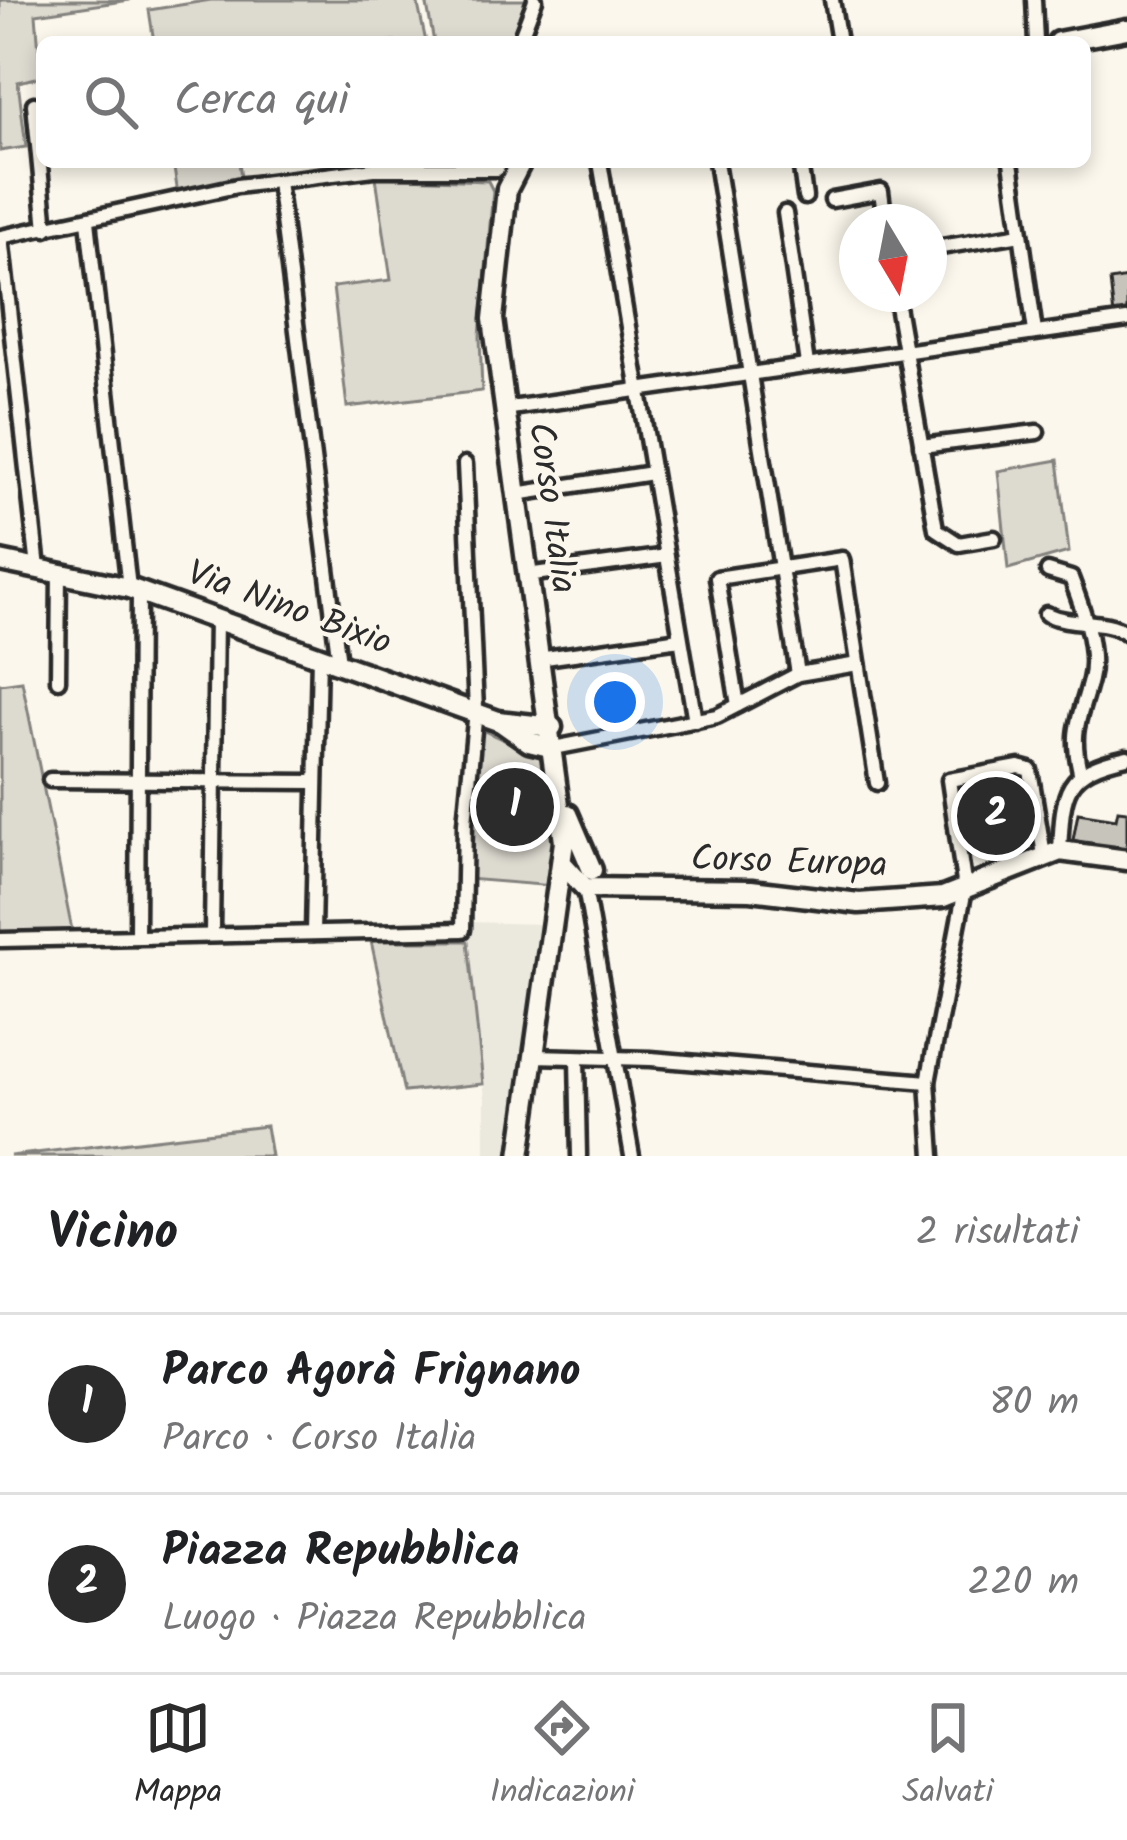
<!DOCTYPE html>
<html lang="it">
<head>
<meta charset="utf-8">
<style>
	:root { --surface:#fff; --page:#f6f6f6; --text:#202124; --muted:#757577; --line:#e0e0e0; --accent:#2b2b2b }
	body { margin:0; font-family:Kalam,sans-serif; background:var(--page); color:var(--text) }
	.compass { position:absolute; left:839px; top:204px; width:108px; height:108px; border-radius:50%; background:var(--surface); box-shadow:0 6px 18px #0003; rotate:170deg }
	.you { position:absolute; left:615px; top:702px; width:42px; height:42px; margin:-30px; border:9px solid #fff; border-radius:50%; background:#1a73e8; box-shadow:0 0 0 18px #1a73e833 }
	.badge { display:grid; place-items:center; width:78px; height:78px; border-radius:50%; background:var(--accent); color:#fff; font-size:39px; font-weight:700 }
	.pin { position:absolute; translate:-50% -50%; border:6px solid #fff; box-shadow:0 3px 12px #0006 }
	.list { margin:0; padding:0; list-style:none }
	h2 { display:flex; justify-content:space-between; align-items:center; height:156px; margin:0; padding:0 48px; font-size:51px }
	h2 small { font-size:39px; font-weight:400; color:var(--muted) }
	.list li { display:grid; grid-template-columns:78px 1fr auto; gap:36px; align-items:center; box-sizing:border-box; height:180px; padding:0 48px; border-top:3px solid var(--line) }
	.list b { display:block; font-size:45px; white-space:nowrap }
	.list p { margin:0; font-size:39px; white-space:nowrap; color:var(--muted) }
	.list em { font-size:39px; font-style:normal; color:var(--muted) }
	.icon { flex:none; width:66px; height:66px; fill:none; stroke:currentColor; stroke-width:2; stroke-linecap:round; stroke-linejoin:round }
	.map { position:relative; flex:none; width:1127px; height:1156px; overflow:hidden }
	.search { position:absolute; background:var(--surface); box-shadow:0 6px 18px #0003; left:36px; right:36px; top:36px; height:132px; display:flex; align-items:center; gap:30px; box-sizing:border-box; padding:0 42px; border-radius:18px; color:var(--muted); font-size:45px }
	.sheet { height:516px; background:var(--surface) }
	nav { display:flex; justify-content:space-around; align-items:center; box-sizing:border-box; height:168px; border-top:3px solid var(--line); background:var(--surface); font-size:33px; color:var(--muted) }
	nav a { display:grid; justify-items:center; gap:6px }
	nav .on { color:var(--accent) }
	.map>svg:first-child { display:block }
</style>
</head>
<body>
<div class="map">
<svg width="1127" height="1156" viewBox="0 0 1127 1156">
	<rect width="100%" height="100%" fill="#fbf7ec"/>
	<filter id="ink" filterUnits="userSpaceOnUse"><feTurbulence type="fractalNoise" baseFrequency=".00833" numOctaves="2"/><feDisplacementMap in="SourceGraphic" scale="24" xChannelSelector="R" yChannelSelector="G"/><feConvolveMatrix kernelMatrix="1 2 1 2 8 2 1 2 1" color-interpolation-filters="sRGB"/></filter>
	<g filter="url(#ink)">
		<path fill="#ebe8de" d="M468,922L544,924L515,1156H485V1099Z"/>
		<g fill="#dddad0" stroke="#84827e" stroke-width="3">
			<path d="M0,0H130L36,14L41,77L18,82L26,147L0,151Z"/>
			<path d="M211,0H417L426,42H154L149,10Z"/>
			<path d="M426,0H526L511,42H434Z"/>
			<path d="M173,162H239L241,178L178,194Z"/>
			<path d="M376,177L488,181L493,191L480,336L482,391L347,407L333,287L391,280Z"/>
			<path d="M1058,460L1069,552L1008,569L998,471Z"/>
			<path d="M22,681L72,930L0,932V684Z"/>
			<path d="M482,730L552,762L558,799L553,886L466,879Z"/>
			<path d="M371,941H468L483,1084L404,1092Z"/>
			<path d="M266,1126L271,1156H10Z"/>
		</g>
		<g fill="#c7c4bc" stroke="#2b2b2b" stroke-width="3">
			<path d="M1127,278V314L1114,316L1110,281Z"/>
			<path d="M1118,810L1127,811V853L1073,840L1078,813L1116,819Z"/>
		</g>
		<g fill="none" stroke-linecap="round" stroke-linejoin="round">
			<g stroke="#2b2b2b" stroke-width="21">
				<g id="street">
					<path d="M832,0L839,42"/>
					<path d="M1034,0L1036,42"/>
					<path d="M519,42L535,0"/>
					<path d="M34,104L46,229"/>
					<path d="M600,162L695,721"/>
					<path d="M716,162L798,674"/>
					<path d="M800,162L805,197"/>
					<path d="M1011,162L1035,332"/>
					<path d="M278,181L339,663"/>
					<path d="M832,200L881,191L885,222"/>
					<path d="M785,213L807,364"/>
					<path d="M88,221L129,588"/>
					<path d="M929,249L1021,234"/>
					<path d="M895,294L936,529L959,544L994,538"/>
					<path d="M504,409L1127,320"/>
					<path d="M921,446L1037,432"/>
					<path d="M516,494L652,473"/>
					<path d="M38,568L1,237L237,186L374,169H497"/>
					<path d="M1048,571L1071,578C1082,606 1098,650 1090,680C1080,720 1070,728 1080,772"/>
					<path d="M527,575L667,556"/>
					<path d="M1046,614C1074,627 1103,617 1127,633"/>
					<path d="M538,659L680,639"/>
					<path d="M58,680L59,572"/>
					<path d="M738,705L717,578L842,559L877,783"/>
					<path d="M554,748L717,716L798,674L858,664"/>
					<path d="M50,780L315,782"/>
					<path d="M1060,851C1063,791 1063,771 1127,757"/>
					<path d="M585,888L632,1156"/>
					<path d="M212,933L216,617"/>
					<path d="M313,933L319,655"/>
					<path d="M137,937L139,592"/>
					<path d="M0,940L463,930L465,823L476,710L465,464"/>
					<path d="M534,1056L651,1059L928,1082"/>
					<path d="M577,1059L579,1156"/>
					<path d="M933,1156L928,1082L965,889L949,780L1019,767L1030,770L1044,855"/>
				</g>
			</g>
			<g stroke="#2b2b2b" stroke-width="27">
				<g id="secondary">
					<path d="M1058,42L1127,29"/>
					<path d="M0,561L129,588L498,721L552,727"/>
					<path d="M502,723L529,742L554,748"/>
					<path d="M568,814L592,870"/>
					<path d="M563,864L585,888L751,890L859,903L943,897L1060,851L1127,860"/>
					<path d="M520,1156L564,842L493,319L507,189L521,162"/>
				</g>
			</g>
			<use href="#street" stroke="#fbf7ec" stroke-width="12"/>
			<use href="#secondary" stroke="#fbf7ec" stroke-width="18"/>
		</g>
	</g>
	<g text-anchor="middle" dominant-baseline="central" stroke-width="9" stroke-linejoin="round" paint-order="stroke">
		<g font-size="36" fill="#2b2b2b" stroke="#fbf7ec">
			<text transform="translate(551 508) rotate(82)">Corso Italia</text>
			<text transform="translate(289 609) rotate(20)">Via Nino Bixio</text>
			<text transform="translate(789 863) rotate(2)">Corso Europa</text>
		</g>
	</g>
</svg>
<svg class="compass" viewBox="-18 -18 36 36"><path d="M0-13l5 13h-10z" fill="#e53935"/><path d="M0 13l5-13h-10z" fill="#757577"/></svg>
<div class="you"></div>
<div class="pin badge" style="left:515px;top:807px">1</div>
<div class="pin badge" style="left:996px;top:816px">2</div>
<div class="search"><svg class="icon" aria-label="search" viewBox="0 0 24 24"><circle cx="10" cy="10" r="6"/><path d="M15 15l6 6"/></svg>Cerca qui</div>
</div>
<section class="sheet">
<h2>Vicino<small>2 risultati</small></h2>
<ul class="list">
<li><span class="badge">1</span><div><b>Parco Agorà Frignano</b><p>Parco · Corso Italia</p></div><em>80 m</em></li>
<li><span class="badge">2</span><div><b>Piazza Repubblica</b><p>Luogo · Piazza Repubblica</p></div><em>220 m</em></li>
</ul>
</section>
<nav>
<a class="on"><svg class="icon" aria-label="map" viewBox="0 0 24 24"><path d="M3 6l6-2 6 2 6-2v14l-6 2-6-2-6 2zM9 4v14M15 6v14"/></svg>Mappa</a>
<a><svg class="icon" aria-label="directions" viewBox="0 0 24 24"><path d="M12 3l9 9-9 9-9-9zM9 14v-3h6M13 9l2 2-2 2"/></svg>Indicazioni</a>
<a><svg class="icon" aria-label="saved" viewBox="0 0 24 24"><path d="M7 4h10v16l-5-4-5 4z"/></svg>Salvati</a>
</nav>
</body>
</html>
